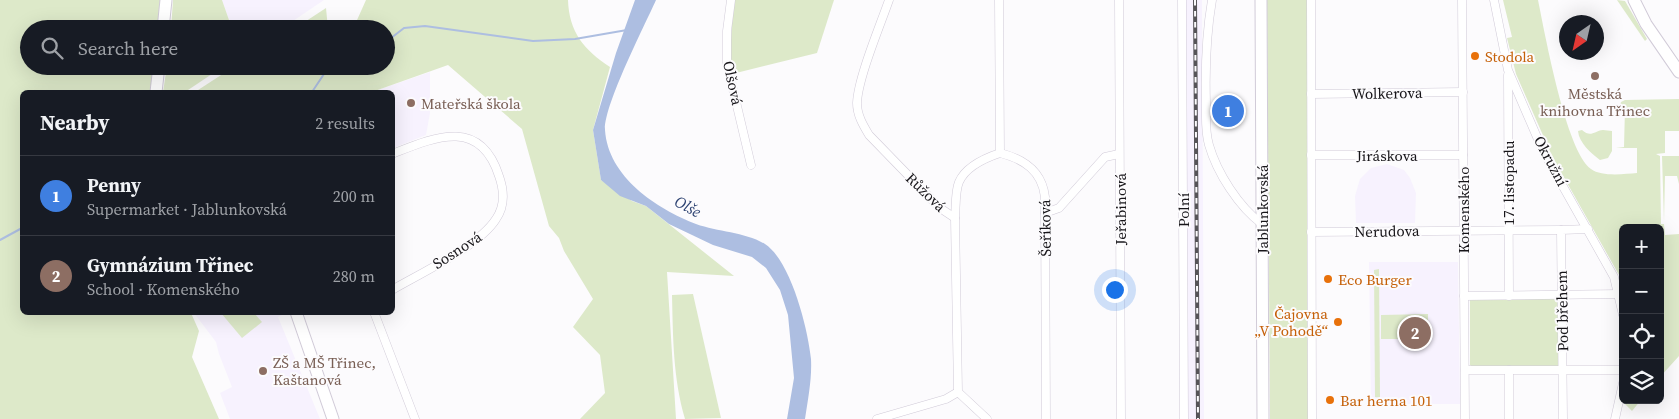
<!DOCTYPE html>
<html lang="en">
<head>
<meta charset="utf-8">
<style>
	:root { --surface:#171b24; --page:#242831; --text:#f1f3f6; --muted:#9ea1a6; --line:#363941; --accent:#7c3aed }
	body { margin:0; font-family:"Source Serif 4",serif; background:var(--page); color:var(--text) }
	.controls { position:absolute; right:15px; bottom:15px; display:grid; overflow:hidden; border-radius:8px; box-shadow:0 5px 20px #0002 }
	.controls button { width:45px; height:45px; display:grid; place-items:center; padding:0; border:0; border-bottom:1px solid var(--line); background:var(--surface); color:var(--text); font:25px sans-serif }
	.compass { position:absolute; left:1559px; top:15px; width:45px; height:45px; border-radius:50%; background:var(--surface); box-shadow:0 5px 20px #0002; rotate:214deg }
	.you { position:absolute; left:1114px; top:289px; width:18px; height:18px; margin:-12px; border:4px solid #fff; border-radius:50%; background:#1a73e8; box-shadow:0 0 0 8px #1a73e833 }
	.badge { display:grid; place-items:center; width:32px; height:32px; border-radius:50%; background:var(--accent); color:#fff; font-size:16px; font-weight:700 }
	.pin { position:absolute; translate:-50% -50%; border:2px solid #fff; box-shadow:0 1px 5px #0006 }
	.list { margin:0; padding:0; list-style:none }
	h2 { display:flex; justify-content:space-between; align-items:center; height:65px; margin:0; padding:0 20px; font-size:21px }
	h2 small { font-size:16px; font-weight:400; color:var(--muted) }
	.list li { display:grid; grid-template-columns:32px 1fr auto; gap:15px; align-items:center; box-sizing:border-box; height:80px; padding:0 20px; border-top:1px solid var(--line) }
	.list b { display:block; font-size:19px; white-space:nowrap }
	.list p { margin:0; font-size:16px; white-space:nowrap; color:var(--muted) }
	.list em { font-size:16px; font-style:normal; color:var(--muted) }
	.icon { flex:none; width:28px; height:28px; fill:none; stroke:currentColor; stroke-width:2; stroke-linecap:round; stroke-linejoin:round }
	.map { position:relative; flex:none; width:1679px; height:419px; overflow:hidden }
	.search { position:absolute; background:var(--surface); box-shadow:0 5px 20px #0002; left:20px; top:20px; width:375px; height:55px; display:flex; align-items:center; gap:12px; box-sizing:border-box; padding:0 18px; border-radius:28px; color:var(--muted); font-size:19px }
	.panel { position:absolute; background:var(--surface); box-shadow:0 5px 20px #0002; left:20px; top:90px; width:375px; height:225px; border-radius:8px }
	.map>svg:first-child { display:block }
</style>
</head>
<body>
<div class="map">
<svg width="1679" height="419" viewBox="0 0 1679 419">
	<rect width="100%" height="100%" fill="#fcfbfd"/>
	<g fill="#f7f2fe">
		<path d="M222,0H324L290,23H241L229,20Z"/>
		<path d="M1185,0H1202L1204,419H1187Z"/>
		<path d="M430,72V113L426,135L393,148L392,92H372Z"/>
		<path d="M1387,164L1404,170L1410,178L1416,193L1415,223H1356L1355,196L1360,179L1371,168Z"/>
		<path d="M1369,262H1458L1460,404H1371Z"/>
		<path d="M194,313H283L284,314L278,317L320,419H230L220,393L232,387L219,354L216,342Z"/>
	</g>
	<g fill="#dde9c9">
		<path d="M0,0H161L158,29H29V66H154L150,92H22V312L191,313L199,331L192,357L219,419H0Z"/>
		<path d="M173,0H222L229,20L241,23H290L281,29H171Z"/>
		<path d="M366,0H568C569,32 584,50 610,67L593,130L601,180L632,201L646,206L734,276L667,272L676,419H580L605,393L600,355L573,327L593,299L564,251L559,238L549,226L522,129L448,65L372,92H195L235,66H386V29H353Z"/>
		<path d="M733,0H834L817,53L732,74L730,60Z"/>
		<path d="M1267,0H1307L1308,419H1270Z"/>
		<path d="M1503,0H1538C1545,34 1566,151 1591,169C1602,177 1624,174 1637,173V148H1616L1624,147L1625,108H1619L1621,102L1625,100L1679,99V131H1665V153L1656,154L1660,156L1661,224H1664L1665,235L1679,234V356L1660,377V228H1623V282L1553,158L1516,74L1507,38L1512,37Z"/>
		<path d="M1617,0L1625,1L1647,39L1645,41Z"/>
		<path d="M326,8L328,29H294Z"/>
		<path d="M167,66H224L185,92H163Z"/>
		<path d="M1582,130C1591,138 1594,131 1603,130C1606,130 1609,131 1612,131V151L1608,158L1600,160C1591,153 1579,143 1578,131Z"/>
		<path d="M1662,156H1679V184L1677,176H1665L1664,222Z"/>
		<path d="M1379,269L1380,398L1375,397L1374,270Z"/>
		<path d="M693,294L721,418L685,419C673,378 673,338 672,295Z"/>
		<path d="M1554,298L1558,300L1559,366L1473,368L1470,365V299Z"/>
		<path d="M221,313H254L262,322L242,338Z"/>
		<path d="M1428,314V339H1381V315Z"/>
		<path d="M1626,400H1641L1632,411L1625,404Z"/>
	</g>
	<path fill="#adbee1" d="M635,0H656C644,27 604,105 605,130C608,177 657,209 696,224C718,232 745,232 765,244C791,261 808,329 811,359C812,379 808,399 805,419H787L794,378L788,315L780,290L766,268L752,257L713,245L669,224L646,206L620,196L601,180L593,130L616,53Z"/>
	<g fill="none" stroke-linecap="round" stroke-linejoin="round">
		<g stroke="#adbee1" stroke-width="2">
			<path d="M386,42L404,28L425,26L533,41L575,39L627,30"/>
			<path d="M312,92L324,74L343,66"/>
			<path d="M0,240L22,228"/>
		</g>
		<g stroke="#d1cbd8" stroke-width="9">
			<g id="street">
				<path d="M731,0L727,31V64L751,165"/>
				<path d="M889,0C880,26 858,78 857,103C857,115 863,125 869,135L940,208L955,218L958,392L987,419"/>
				<path d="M999,0L1000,153C1024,159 1042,171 1045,197L1046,419"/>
				<path d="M1119,0L1121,419"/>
				<path d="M1182,0L1184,419"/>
				<path d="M1212,0C1206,35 1205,68 1206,103C1206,117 1205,132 1209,145C1217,173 1239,207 1262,224"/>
				<path d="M1311,0L1312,419"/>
				<path d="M1462,0L1465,419"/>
				<path d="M1494,0L1508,70L1543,151L1614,277L1623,315"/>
				<path d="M1508,75L1509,296"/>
				<path d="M1311,94L1463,92"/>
				<path d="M392,154C435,137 480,117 499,176C504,190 505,206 496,219C479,246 421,273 392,290"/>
				<path d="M1311,155H1463"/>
				<path d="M1045,213L1059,208L1105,157L1119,154"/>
				<path d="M955,218C956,207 955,191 959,182C966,166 985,158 1000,153"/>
				<path d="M1311,232L1561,230"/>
				<path d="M1464,296L1620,294"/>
				<path d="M374,312L415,419"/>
				<path d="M1465,370H1623"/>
				<path d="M1509,370V419"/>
				<path d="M877,419L946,399L958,392"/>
				<path d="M1563,419L1561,230L1588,229"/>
				<path d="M1615,419L1623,383"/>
			</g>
		</g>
		<g stroke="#d1cbd8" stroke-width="13">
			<g id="secondary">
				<path d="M1261,0L1263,419"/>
				<path d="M1634,0L1646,24L1679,72"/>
				<path d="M163,29L166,0"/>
				<path d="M156,92L159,66"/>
				<path d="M296,312L333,419"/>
			</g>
		</g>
		<use href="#street" stroke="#fff" stroke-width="8"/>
		<use href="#secondary" stroke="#fff" stroke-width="11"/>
		<g stroke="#565458" stroke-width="4">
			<path id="rail" d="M1195,0L1198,419"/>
		</g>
		<use href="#rail" stroke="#fcfbfd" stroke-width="2" stroke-dasharray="5.5" stroke-linecap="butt"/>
	</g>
	<g fill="#e8710a" stroke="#fcfbfd" stroke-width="2">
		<circle cx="1475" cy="56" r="5"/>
		<circle cx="1328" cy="279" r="5"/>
		<circle cx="1338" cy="322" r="5"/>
		<circle cx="1330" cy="400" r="5"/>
	</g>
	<g fill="#8d6e63" stroke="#fcfbfd" stroke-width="2">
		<circle cx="1595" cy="76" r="5"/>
		<circle cx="411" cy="103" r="5"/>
		<circle cx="263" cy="371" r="5"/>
	</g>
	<g text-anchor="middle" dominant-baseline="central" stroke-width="4" stroke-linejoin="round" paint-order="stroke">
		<g font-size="15" fill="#c56008" stroke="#fcfbfd" text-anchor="start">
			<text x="1485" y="56">Stodola</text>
			<text x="1338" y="279">Eco Burger</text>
			<text x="1328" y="313" text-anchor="end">Čajovna<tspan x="1328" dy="17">„V Pohodě“</tspan></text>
			<text x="1340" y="400">Bar herna 101</text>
		</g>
		<g font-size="15" fill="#171519" stroke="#fcfbfd">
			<text transform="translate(733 83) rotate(78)">Olšová</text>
			<text transform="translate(1387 93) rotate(-1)">Wolkerova</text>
			<text x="1387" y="155">Jiráskova</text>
			<text transform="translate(1551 161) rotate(62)">Okružní</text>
			<text transform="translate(1508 183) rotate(-90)">17. listopadu</text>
			<text transform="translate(926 192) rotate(44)">Růžová</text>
			<text transform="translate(1120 209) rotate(-90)">Jeřabinová</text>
			<text transform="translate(1262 209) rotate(-90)">Jablunkovská</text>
			<text transform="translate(1183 210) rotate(-90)">Polní</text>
			<text transform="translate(1463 210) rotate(-90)">Komenského</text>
			<text transform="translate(1045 228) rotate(-91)">Šeříková</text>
			<text transform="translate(1387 231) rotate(-1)">Nerudova</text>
			<text transform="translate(457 250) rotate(-33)">Sosnová</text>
			<text transform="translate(1562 311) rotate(-91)">Pod břehem</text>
		</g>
		<g font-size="15" fill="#785e54" stroke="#fcfbfd" text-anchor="start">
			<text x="1595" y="93" text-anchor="middle">Městská<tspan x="1595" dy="17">knihovna Třinec</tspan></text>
			<text x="421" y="103">Mateřská škola</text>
			<text x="273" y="362">ZŠ a MŠ Třinec,<tspan x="273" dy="17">Kaštanová</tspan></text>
		</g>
		<g font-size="16" font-style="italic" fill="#2f4473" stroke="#fcfbfd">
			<text transform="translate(688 206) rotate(29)">Olše</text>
		</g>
	</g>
</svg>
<div class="controls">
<button>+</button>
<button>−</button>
<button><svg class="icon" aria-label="locate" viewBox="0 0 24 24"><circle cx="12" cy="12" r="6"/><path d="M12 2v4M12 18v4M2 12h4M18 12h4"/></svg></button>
<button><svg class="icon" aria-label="layers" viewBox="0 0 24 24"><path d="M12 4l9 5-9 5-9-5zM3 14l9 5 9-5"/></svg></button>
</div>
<svg class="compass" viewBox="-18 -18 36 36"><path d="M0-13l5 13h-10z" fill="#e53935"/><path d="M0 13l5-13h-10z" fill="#9ea1a6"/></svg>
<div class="you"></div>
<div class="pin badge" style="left:1228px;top:111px;background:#3f7fe0">1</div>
<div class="pin badge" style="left:1415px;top:333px;background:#8d6e63">2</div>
<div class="search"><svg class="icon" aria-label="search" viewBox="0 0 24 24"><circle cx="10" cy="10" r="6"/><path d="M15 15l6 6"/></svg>Search here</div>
<section class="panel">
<h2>Nearby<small>2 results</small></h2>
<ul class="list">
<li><span class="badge" style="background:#3f7fe0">1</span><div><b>Penny</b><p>Supermarket · Jablunkovská</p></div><em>200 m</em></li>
<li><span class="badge" style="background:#8d6e63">2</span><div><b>Gymnázium Třinec</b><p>School · Komenského</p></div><em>280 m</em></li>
</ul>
</section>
</div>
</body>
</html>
